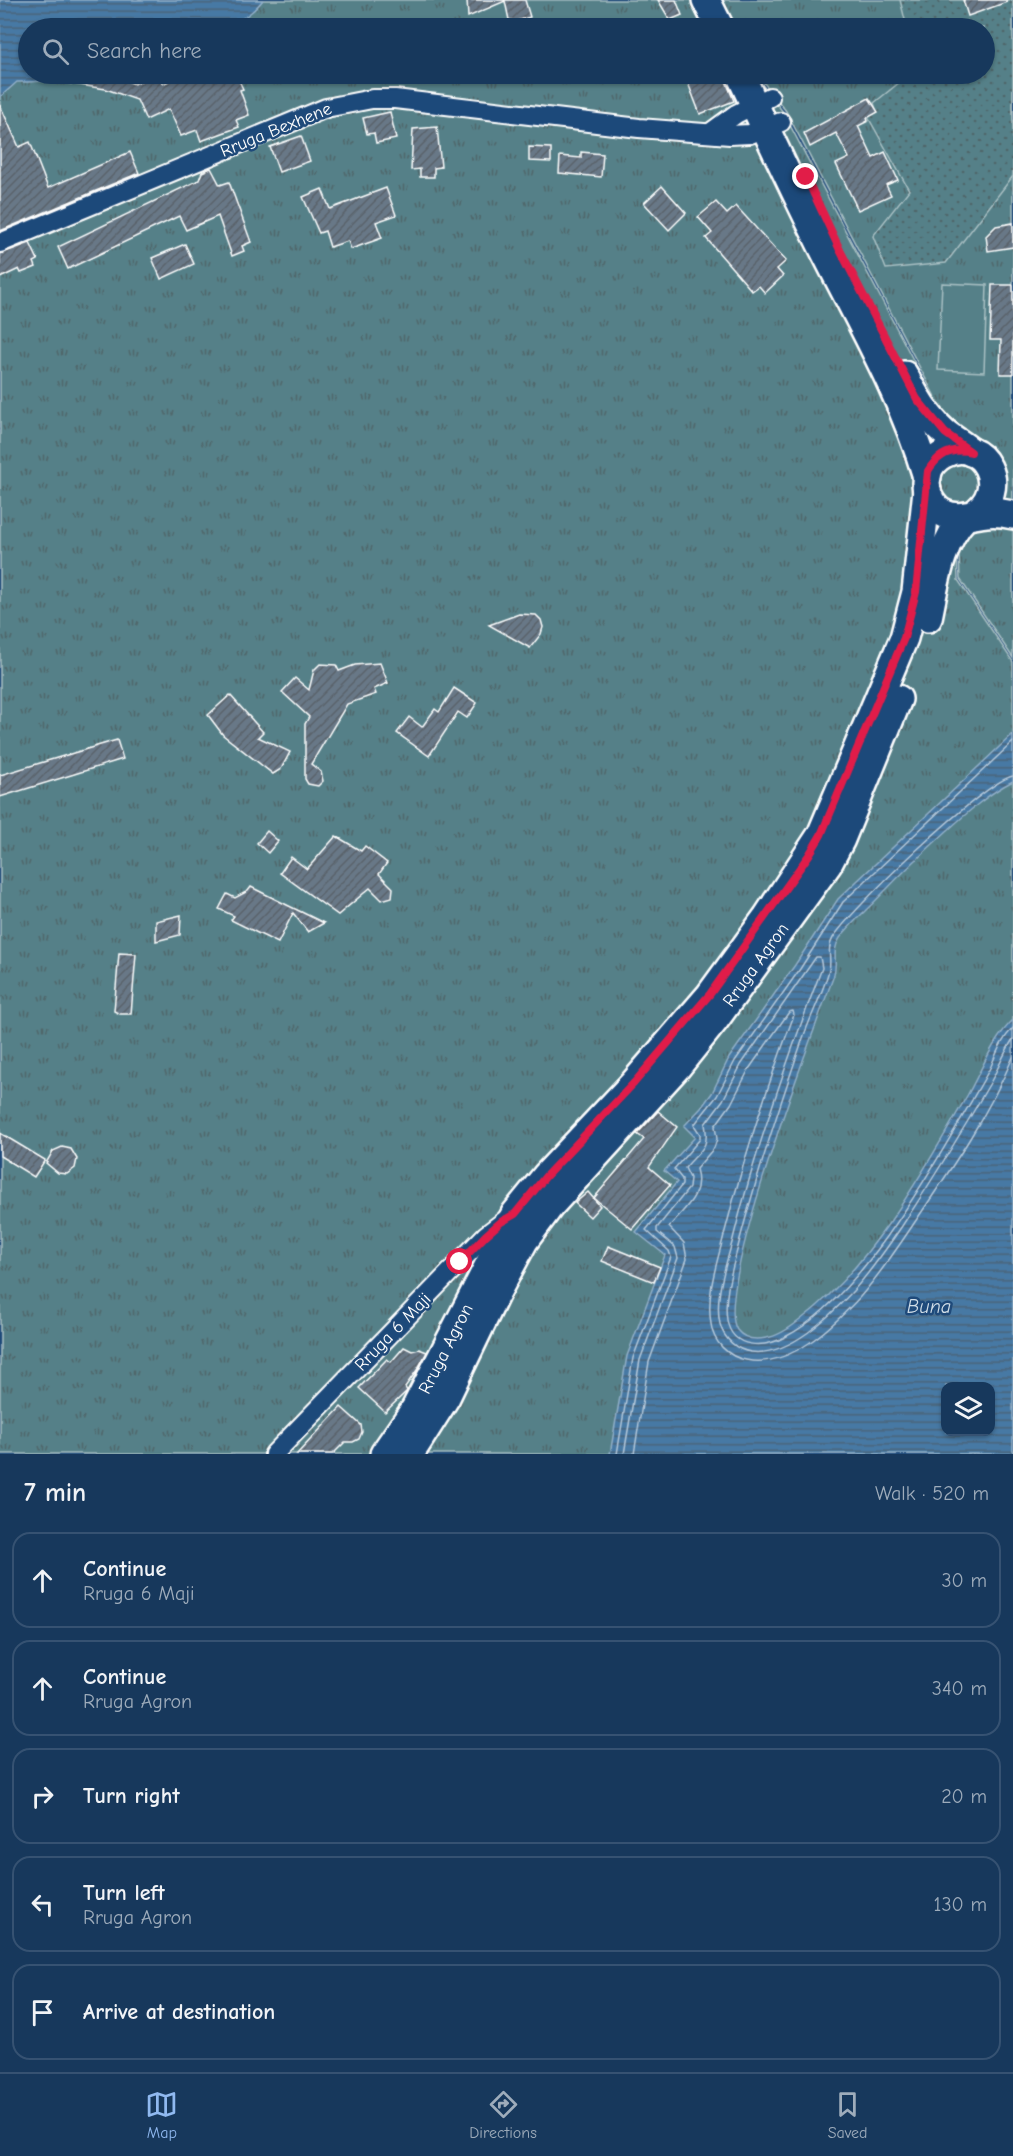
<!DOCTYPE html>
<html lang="en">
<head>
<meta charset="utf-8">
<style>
	:root { --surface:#17385c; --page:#244365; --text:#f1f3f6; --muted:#9eacbb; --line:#365272; --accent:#90b9f0 }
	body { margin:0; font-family:"Comic Neue",sans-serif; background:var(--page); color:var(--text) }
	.controls { position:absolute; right:18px; bottom:18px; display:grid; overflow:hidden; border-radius:12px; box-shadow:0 2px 4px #0004 }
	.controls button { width:54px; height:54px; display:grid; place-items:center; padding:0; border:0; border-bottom:2px solid var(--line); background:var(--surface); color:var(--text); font:30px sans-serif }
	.stop { position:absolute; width:18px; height:18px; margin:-14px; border:4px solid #e11d48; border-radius:50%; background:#fff }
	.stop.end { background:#e11d48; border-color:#fff; box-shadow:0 2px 6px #0008 }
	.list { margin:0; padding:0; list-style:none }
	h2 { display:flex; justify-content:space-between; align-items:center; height:78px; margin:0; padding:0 24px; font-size:26px }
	h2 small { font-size:20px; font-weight:400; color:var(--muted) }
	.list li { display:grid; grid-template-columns:39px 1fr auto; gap:18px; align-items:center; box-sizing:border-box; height:96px; margin:0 12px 12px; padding:0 12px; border:2px solid var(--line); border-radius:18px }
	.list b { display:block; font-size:22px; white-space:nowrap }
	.list p { margin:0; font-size:20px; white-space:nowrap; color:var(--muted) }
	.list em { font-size:20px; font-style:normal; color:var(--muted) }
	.icon { flex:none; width:33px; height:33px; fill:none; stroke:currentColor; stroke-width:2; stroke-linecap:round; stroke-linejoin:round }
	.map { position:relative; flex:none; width:1013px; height:1454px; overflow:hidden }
	.search { position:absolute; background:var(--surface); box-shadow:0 2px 4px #0004; left:18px; right:18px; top:18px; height:66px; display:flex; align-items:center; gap:15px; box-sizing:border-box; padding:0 21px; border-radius:33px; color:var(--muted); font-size:22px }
	.sheet { height:618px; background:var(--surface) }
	nav { display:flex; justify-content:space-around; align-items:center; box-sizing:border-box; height:84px; border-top:2px solid var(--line); background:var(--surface); font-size:16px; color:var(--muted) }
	nav a { display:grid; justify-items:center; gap:3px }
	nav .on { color:var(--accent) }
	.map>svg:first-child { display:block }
</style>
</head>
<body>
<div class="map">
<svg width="1013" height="1454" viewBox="0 0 1013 1454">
	<defs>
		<pattern id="grass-tufts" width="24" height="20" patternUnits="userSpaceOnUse" patternTransform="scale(1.5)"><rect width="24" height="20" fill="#548088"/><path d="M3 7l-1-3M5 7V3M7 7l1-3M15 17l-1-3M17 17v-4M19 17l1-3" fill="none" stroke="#50666a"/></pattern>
		<pattern id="garden-dots" width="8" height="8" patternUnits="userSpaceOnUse" patternTransform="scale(1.5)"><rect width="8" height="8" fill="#548088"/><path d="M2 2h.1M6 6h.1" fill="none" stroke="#50666a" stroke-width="1.8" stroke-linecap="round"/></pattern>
		<pattern id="water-rules" width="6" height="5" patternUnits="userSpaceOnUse" patternTransform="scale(1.5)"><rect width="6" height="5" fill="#4779a4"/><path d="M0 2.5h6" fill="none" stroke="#4a6278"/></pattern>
		<pattern id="building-hatch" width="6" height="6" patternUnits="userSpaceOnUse" patternTransform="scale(1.5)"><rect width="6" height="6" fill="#677887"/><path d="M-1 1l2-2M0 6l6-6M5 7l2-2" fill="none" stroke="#5a626a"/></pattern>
	</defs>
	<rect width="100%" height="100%" fill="#1f4a7a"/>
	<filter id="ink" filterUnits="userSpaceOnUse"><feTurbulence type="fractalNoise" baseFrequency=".0167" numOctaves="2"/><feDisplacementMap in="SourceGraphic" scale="12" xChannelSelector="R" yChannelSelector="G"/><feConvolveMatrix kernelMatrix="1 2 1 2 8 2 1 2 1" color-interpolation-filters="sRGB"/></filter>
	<g filter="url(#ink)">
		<path fill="url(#grass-tufts)" stroke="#aac0c4" stroke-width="1.5" fill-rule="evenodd" d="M0,0H698L719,28H28V74H754L783,112L951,432L955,435L786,111L757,74H984V28H723L701,0H1013V658L960,579L957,501H955L958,580L1013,662V1454H0ZM946,1386H990V1432H946Z"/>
		<path fill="url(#garden-dots)" stroke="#aac0c4" stroke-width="1.5" d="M900,0H1013V176L946,263L886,269L873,236L909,190L868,117L877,112L874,103L910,74H984V28H907Z"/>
		<path fill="#548088" stroke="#aac0c4" stroke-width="1.5" d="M942,283L987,285L984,372L938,370Z"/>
		<g fill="url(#water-rules)" stroke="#91afc8" stroke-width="1.5" fill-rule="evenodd">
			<path d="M0,0H263C253,13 239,22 223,28H28V74H70L72,79C53,79 36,83 17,82L0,97Z"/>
			<path d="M1013,734V781C989,793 968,812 948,830C925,851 903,872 881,895C868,909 852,922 840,938C831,951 838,962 834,975C816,1026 712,1294 737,1330C744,1339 756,1340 766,1338C779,1336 790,1328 800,1320C870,1268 925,1169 968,1094C982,1069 993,1039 1013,1020V1454H610L627,1356L665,1255L636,1232L677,1182L664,1171L695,1137L684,1126L701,1108L712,1093L729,1058L795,965L838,899ZM946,1386H990V1432H946Z"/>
		</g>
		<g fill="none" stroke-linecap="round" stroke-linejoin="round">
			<g stroke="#b5c9db" stroke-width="1.5">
				<path d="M1013,776C984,781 851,909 833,938C826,950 832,959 829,970C823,993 811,1015 803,1038C780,1104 758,1171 740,1239C734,1264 723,1294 727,1320C732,1350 765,1348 785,1337C859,1300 931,1171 972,1100C978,1089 985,1078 991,1066C997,1052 1002,1039 1013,1028"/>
				<path d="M617,1454L633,1358L671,1257L669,1251L646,1230L682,1185V1179L674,1169L700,1139V1134L694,1125L717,1096L735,1061L800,969L843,902L1013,742"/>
				<path d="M624,1454L640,1360L678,1258L675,1247L657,1232V1228L689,1188L690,1178L685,1168C700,1149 710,1150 705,1124L723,1100L741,1065L816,957H820L822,968C788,1057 756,1147 733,1239C726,1265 714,1297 720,1324C724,1339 736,1350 751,1352C789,1357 830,1316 853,1291C871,1271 887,1248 902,1226C933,1179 962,1132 990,1083C998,1069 1004,1053 1013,1039"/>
				<path d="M634,1454L649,1362L687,1259L684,1243L669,1227C684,1208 704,1196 696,1169L714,1148L717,1139L715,1126L731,1104L749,1069L789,1012L793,1011L794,1015C767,1087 743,1160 724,1235C717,1263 706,1294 711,1324C713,1342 728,1357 746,1360C790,1369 833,1326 860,1297C882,1272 900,1244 919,1216C953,1166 989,1113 1013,1057"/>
			</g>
		</g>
		<g fill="url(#building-hatch)" stroke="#fff" stroke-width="1.5">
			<path d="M467,0H525L530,17L513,22L512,20H509L505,1L468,17Z"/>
			<path d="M658,0H676L682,15L670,20Z"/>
			<path d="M963,0H1007V2L968,16Z"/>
			<path d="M61,74H102L120,78L134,84L158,74L163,84L182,74H236L243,89L240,90L249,115L236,120L239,127L201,141L197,130L181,136L169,109L146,120L137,100L106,89L60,82Z"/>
			<path d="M715,74H723L734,101L700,114L688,83Z"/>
			<path d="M869,98L878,112L867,118L868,121L858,126L873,158L885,152L898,180L886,185L891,195L858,210L836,164L849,158L836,133L810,147L804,133Z"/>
			<path d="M0,105L19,147L30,142L48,188L130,152L139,173L0,231Z"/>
			<path d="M390,112L396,139L376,143L374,133L367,134L363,118Z"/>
			<path d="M437,127L441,167L434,168V177H420V169L411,170L413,129Z"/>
			<path d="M301,136L310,161L279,172L270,147Z"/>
			<path d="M529,147L551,148V162L529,161Z"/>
			<path d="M581,152L603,154L601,177L559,173L560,156L581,158Z"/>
			<path d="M211,168L220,185L229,182L251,242L242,246L244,251L232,256L218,216L186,230L179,216L68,269L58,247L199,180L202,172Z"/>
			<path d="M662,186L686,213L669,230L644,203Z"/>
			<path d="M386,188L396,215L376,222L382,238L351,249L348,241L330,247L325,231L319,233L303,197L322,189L330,209Z"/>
			<path d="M716,202L727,214L736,206L786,261L777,269L783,276L765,293L759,286L752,291L706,238L712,233L698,217Z"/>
			<path d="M1013,223V247L988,251L986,236L996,226Z"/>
			<path d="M30,243L38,260L34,262L36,267L21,273L19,269L0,278V254Z"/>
			<path d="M185,244L194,264L161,279L152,258Z"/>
			<path d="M992,285H1013V374H1000L1001,340H990Z"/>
			<path d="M519,614L536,615L541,620L543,627L541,634L530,648L489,625Z"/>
			<path d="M380,663L388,683L374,689L376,694L347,704L311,764L321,772L323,781L318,786L308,784L305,779V724L309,717L282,692L295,678L309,690L314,670L320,664L336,665L339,671L355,665Z"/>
			<path d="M454,688L477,703L467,718L458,712L429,756L397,733L409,717L422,727L435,709L439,712Z"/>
			<path d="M230,695L263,732L258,737L290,752L281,769L273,774L223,735L208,715Z"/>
			<path d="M117,740L123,759L0,797V775Z"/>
			<path d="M267,831L278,841L268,853L257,843Z"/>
			<path d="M336,836L361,851L365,846L387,863L379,874L393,888L392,897L382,900L370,888L338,915L280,873L291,857L307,869Z"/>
			<path d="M251,887L287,905L324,923L308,932L293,913L278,943L231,920L234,916L219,909L227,894L235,898L248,891Z"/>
			<path d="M181,915L180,935L156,941V921Z"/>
			<path d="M119,953L136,954L131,1014H120L114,1011Z"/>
			<path d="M658,1111L677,1127L649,1167L670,1185L632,1229L594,1198L644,1139L637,1134Z"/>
			<path d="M0,1133L45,1160L34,1177L0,1156Z"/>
			<path d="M62,1147L71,1149L77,1159L75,1168L67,1174L58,1173L46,1163L53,1151Z"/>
			<path d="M588,1192L600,1206L590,1217L575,1203Z"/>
			<path d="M608,1246L660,1267L654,1282L602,1261Z"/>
			<path d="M404,1347L412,1351L419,1349L427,1352L417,1370L405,1387L407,1391L385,1412L359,1388L387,1359L391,1362Z"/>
			<path d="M341,1407L361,1425L362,1432L359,1439L353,1442H345L333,1454H297Z"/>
		</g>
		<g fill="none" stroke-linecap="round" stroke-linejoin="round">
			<g stroke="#fff" stroke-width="22">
				<g id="street">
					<path d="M710,133L736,114L770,97"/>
					<path d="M0,243L326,108L372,99H395L639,128L730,135L750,134L781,122"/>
					<path d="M274,1454L486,1235L511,1216"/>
				</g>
			</g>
			<g stroke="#fff" stroke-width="32">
				<g id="primary">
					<path d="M706,0L720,28"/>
					<path d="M740,74C769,136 798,199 829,260C865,331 904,400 927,477"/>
					<path d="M904,375C915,396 926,416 944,432C952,439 963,445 971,452"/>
					<path d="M972,515C1013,491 983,433 944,454C936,458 929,466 927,475C924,487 928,500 937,509C952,522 969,515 986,513C995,512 1004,513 1013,515"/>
					<path d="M928,618C935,585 940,542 965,517"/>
					<path d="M384,1454L415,1409L515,1214L546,1176L634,1083L710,995L767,917L821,835L904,638L916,592L927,490"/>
					<path d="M410,1454L446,1397L495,1295L524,1241L550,1206L677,1067L714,1021L828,864L841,839L898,699"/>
				</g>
			</g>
			<use href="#street" stroke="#1f4a7a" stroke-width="18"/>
			<use href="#primary" stroke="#1f4a7a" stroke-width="27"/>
		</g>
	</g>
	<g fill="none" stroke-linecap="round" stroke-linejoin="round" filter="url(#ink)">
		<path stroke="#e11d48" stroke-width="8" d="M460,1262L486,1235L501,1222L515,1214L546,1176L634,1083L710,994L809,855L821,835L904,638L916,592L928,471C938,454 952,447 971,452L945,433L917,399L840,250L806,177"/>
	</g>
	<g text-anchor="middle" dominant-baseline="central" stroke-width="5" stroke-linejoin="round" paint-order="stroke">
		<g font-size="18" fill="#fff" stroke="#1f4a7a">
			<text transform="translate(276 130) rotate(-22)">Rruga Bexhene</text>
			<text transform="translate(756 965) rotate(-54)">Rruga Agron</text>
			<text transform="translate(393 1332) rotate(-46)">Rruga 6 Maji</text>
			<text transform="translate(446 1349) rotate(-63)">Rruga Agron</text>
		</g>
		<g font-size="20" font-style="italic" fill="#d1dee8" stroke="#1f4a7a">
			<text x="929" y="1306">Buna</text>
		</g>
	</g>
</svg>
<div class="controls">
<button><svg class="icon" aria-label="layers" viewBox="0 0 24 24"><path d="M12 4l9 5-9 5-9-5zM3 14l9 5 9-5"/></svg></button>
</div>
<div class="stop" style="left:460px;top:1262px"></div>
<div class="stop end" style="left:806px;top:177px"></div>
<div class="search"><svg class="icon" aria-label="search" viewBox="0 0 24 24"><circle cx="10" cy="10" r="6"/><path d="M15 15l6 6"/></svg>Search here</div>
</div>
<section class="sheet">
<h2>7 min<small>Walk · 520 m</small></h2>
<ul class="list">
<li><svg class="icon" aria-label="ahead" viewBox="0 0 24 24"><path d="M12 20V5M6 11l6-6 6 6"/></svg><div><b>Continue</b><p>Rruga 6 Maji</p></div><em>30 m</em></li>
<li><svg class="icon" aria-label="ahead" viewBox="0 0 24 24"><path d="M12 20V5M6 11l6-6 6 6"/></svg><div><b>Continue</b><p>Rruga Agron</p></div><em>340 m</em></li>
<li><svg class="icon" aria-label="right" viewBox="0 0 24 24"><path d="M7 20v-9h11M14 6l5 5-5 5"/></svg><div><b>Turn right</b></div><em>20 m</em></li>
<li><svg class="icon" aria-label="left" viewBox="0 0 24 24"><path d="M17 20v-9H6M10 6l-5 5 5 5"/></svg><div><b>Turn left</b><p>Rruga Agron</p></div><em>130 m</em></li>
<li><svg class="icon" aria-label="arrive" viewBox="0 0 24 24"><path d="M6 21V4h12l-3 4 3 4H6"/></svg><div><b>Arrive at destination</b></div></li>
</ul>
</section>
<nav>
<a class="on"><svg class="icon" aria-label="map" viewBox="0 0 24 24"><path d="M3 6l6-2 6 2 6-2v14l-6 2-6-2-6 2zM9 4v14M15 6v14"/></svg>Map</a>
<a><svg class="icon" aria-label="directions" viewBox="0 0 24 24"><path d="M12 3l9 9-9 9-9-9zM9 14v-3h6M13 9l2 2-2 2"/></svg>Directions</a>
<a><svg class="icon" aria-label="saved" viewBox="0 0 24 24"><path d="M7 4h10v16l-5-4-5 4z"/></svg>Saved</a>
</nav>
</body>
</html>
